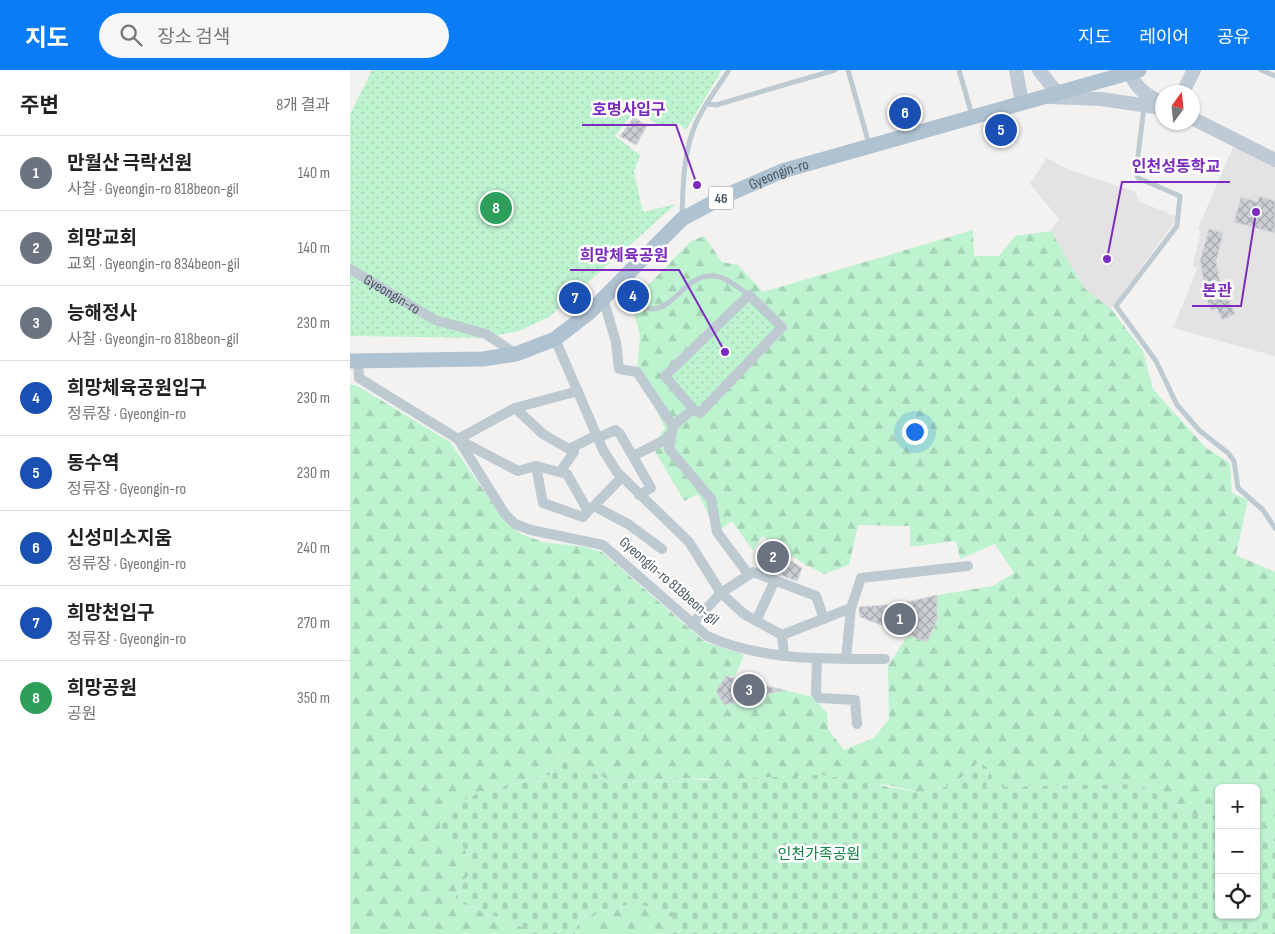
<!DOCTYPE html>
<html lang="ko">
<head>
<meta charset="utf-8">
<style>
	:root { --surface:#fff; --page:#f6f6f6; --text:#222; --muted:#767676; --line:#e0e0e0; --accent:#0a7cf5 }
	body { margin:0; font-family:"Sofia Sans Condensed","Noto Sans KR",sans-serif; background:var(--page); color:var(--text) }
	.controls { position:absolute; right:15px; bottom:15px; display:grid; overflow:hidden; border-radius:8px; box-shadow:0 1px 4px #0004 }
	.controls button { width:45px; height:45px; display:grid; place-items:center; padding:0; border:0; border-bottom:1px solid var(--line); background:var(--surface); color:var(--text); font:25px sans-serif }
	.compass { position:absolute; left:805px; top:15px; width:45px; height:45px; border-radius:50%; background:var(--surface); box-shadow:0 1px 4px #0004; rotate:15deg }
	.you { position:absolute; left:564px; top:361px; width:18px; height:18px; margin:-12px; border:4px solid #fff; border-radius:50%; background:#1a73e8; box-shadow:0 0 0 8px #1a73e833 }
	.badge { display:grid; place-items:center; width:32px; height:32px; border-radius:50%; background:var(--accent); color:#fff; font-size:16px; font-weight:700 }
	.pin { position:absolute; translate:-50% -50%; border:2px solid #fff; box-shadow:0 1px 5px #0006 }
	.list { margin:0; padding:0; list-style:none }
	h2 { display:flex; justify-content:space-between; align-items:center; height:65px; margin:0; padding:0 20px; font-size:21px }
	h2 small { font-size:16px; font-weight:400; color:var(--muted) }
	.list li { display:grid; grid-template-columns:32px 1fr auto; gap:15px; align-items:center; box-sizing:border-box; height:75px; padding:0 20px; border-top:1px solid var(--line) }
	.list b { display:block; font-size:19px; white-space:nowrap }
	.list p { margin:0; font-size:16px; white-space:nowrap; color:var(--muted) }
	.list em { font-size:16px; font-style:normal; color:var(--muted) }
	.icon { flex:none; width:28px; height:28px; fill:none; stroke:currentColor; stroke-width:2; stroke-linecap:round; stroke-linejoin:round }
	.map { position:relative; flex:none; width:925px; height:864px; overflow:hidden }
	header { display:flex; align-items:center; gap:30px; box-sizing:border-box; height:70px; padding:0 25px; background:var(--accent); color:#fff }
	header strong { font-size:24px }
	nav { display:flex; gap:28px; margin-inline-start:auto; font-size:18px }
	.search { width:350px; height:45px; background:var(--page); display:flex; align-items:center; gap:12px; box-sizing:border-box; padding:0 18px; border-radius:28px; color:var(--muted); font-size:19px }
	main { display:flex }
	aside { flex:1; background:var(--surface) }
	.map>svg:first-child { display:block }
</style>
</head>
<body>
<header>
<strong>지도</strong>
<div class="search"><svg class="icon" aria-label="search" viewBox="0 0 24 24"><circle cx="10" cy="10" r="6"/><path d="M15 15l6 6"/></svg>장소 검색</div>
<nav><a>지도</a><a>레이어</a><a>공유</a></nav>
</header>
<main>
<aside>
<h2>주변<small>8개 결과</small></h2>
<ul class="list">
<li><span class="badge" style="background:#6b7280">1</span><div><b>만월산 극락선원</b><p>사찰 · Gyeongin-ro 818beon-gil</p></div><em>140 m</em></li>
<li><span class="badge" style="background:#6b7280">2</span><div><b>희망교회</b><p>교회 · Gyeongin-ro 834beon-gil</p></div><em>140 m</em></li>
<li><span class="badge" style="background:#6b7280">3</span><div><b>능해정사</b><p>사찰 · Gyeongin-ro 818beon-gil</p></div><em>230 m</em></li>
<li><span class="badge" style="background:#1a4fb4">4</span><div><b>희망체육공원입구</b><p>정류장 · Gyeongin-ro</p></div><em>230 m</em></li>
<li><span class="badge" style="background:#1a4fb4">5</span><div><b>동수역</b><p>정류장 · Gyeongin-ro</p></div><em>230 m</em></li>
<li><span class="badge" style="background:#1a4fb4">6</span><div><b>신성미소지움</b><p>정류장 · Gyeongin-ro</p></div><em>240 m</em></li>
<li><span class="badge" style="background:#1a4fb4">7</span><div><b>희망천입구</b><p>정류장 · Gyeongin-ro</p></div><em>270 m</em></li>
<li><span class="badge" style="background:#2e9e5b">8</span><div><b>희망공원</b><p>공원</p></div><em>350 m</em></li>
</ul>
</aside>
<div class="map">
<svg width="925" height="864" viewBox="0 0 925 864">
	<defs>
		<pattern id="forest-firs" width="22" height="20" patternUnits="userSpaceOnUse" patternTransform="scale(1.25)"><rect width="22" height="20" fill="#bef3d0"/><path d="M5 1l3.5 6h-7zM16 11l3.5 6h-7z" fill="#a5d2b5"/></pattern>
		<pattern id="cemetery-stones" width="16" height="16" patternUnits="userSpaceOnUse" patternTransform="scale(1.25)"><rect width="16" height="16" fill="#bef3d0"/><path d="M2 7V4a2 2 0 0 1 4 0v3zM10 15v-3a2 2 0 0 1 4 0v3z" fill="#a5d2b5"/></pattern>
		<pattern id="park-dots" width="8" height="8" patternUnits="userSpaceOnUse" patternTransform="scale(1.25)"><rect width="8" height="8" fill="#bef3d0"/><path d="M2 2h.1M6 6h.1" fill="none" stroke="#a5d2b5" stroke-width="1.8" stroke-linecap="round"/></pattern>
		<pattern id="building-cross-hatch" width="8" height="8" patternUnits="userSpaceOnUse" patternTransform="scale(1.25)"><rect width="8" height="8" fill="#cbcfd4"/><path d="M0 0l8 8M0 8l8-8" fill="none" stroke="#a7abaf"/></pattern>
	</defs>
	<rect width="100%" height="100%" fill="#f4f1f1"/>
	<g fill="#e5e2e3">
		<path d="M886,70L925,90V286L823,258L847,199L843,195L851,161L848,158Z"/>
		<path d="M697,88L720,100L786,122L788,131L828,147L761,239L734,218L701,161L709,149L680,114Z"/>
	</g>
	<g fill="url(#forest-firs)">
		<path d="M623,160L624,186H649L665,166L701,161L734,218L761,239L793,281L803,319L856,378L880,393L882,423L898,430L886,485L925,502V775L906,745V718H869V745L845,746L788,714L636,717L629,692L603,715L572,723L538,715L327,708L266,713L208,687L200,705L131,722L111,772L123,797L104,830L175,858V864H0V315H6L100,372L155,451L171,464L193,472L235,477L252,482L355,572L394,585L385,606H376L366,621L374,635L434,620L463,627L477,643L478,659L494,680L524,668L539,649L538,596L558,565L577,572L587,550V525L643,516L664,503L645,474L610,489L606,471L560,477V456L508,455L499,495L474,504L456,495L412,466L403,481L382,451L367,462L348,424L334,431L302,376L315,358L287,302L290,265L281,233L341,171L354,166L372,192L388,195L413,222Z"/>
		<path d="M283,833L324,842L316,864H225L229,849Z"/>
	</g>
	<path fill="url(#cemetery-stones)" d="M208,687L266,713L327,708L352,710L473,705L572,723L603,715L629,692L640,700L636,717L788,714L845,746L869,745V845H906V745L925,775V864H316L324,842L283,833L229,849L225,864H175V858L104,830L123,797L111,772L91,771L89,742L131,722L200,705Z"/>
	<g fill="url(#park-dots)">
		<path d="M22,0H372L336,60L330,54L308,55L286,39L265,66L290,85L284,102L293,142L326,134L199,247L169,261L135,268L0,266V44Z"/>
		<path d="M399,225L432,257L350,343L315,306Z"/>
	</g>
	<g fill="url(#building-cross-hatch)" stroke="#d5d8dd">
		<path d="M284,47L297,56L286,75L270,66Z"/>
		<path d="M909,126L925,131V163L884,152L891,127L908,132Z"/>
		<path d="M859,159L873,163L866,192L869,208L885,244L872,250L867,239L862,241L857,230L861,228L854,212L850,191Z"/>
		<path d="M415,475L452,498L447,511L408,497Z"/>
		<path d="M587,525V550L577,572L510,547L509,537L549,534Z"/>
		<path d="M376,606L434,620L374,635L366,621Z"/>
	</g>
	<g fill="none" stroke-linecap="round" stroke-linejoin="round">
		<g stroke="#becad2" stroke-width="5">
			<path d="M498,0L519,74"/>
			<path d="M609,0L622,45"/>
			<path d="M911,0L925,6"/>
			<path d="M357,34L366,35L485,0"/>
			<path d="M794,37L786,102L788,108L830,126L827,156L766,236L806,291L827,335L850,361L878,383L884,391L888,418L913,440L925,458"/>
			<path d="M332,146C333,115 333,83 346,53C354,35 368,17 379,0"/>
			<path d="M267,219C321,272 324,202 365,206C376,207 390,219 399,225"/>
		</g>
		<g stroke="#becad2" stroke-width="10">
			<path id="s1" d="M0,199L85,250L136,264L166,284"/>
			<path d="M399,225L432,257L350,343L343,339L315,306Z"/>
			<path d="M253,228L266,272L269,299L287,302L323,356"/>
			<path d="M205,269L253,380L267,402L339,472L371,523L394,544L432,565L501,538L511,508L618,496"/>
			<path d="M8,290L9,308L108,369L155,444L165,454L181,460L253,475L357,566C412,591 477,589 535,589"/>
			<path d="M165,338L193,364L224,382L210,402"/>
			<path d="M343,339L323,356L319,379L361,429L367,462L399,505"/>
			<path d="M248,368L265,360L270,364L301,418L289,425"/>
			<path d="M108,369L165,338L228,321"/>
			<path d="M109,370L168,401L186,396L217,404L238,441L244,436L278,454L312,479"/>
			<path d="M219,379L247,365"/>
			<path d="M283,386L315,370L322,362"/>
			<path d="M186,396L193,433L233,447L238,441"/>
			<path d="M244,436L272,407"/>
			<path d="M406,551L425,510"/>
			<path d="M342,554L371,523L403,502L466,526L474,549"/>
			<path d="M432,565L434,586"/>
			<path d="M467,588L466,623L469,628L505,630L507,654"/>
			<path d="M496,589L501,538"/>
		</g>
		<g stroke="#becbd6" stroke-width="14">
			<path d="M666,0L672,33"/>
			<path d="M689,0L707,23"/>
			<path d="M779,0C785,18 796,25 812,33"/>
			<path d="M833,22L844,0"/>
			<path d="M699,27L751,29L812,38"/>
			<path d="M842,48L925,90"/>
		</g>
		<path stroke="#afc2d2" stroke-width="15" id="s2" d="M0,291L133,289L166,284L205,269L240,242L332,149L377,125L432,101L789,0"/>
	</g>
	<g text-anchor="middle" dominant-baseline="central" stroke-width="5" stroke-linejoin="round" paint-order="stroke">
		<rect fill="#fff" stroke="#7e8990" stroke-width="1" x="358.5" y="116.5" width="25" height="23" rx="4"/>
		<g font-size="14" font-weight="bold" fill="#475661">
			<text x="371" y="128">46</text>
		</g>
		<g font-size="15" fill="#475661" stroke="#fff">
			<text stroke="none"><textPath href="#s2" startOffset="490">Gyeongin-ro</textPath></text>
			<text stroke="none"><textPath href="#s1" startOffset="49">Gyeongin-ro</textPath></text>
			<text transform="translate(319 511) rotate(41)">Gyeongin-ro 818beon-gil</text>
		</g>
		<g font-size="15" fill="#108544" stroke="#fff">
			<text x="469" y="784">인천가족공원</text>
		</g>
	</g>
	<path fill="none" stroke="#7b2cbf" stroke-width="2" d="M347 115L326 55H232M757 189L772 112H880M375 282L329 200H220M906 142L891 236H842"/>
	<g fill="#7b2cbf" stroke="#fff" stroke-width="2">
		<circle cx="347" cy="115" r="5"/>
		<circle cx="757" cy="189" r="5"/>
		<circle cx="375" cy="282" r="5"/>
		<circle cx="906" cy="142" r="5"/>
	</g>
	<g font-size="16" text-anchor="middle" font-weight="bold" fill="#7b2cbf" stroke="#fff" stroke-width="5" stroke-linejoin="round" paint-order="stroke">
		<text x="279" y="45">호명사입구</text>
		<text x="826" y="102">인천성동학교</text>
		<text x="274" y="191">희망체육공원</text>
		<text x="867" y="226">본관</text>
	</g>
</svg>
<div class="controls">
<button>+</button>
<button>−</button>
<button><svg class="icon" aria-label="locate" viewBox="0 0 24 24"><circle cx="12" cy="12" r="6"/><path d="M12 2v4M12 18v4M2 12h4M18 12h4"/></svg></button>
</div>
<svg class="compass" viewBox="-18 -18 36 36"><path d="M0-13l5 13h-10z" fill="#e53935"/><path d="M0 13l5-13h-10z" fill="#767676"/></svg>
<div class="you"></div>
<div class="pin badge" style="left:550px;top:549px;background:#6b7280">1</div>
<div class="pin badge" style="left:423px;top:487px;background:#6b7280">2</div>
<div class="pin badge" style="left:399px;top:620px;background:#6b7280">3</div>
<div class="pin badge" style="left:283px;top:226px;background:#1a4fb4">4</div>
<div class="pin badge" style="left:651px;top:60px;background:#1a4fb4">5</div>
<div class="pin badge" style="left:555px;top:43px;background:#1a4fb4">6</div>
<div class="pin badge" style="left:225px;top:228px;background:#1a4fb4">7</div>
<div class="pin badge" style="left:146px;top:138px;background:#2e9e5b">8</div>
</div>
</main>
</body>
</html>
